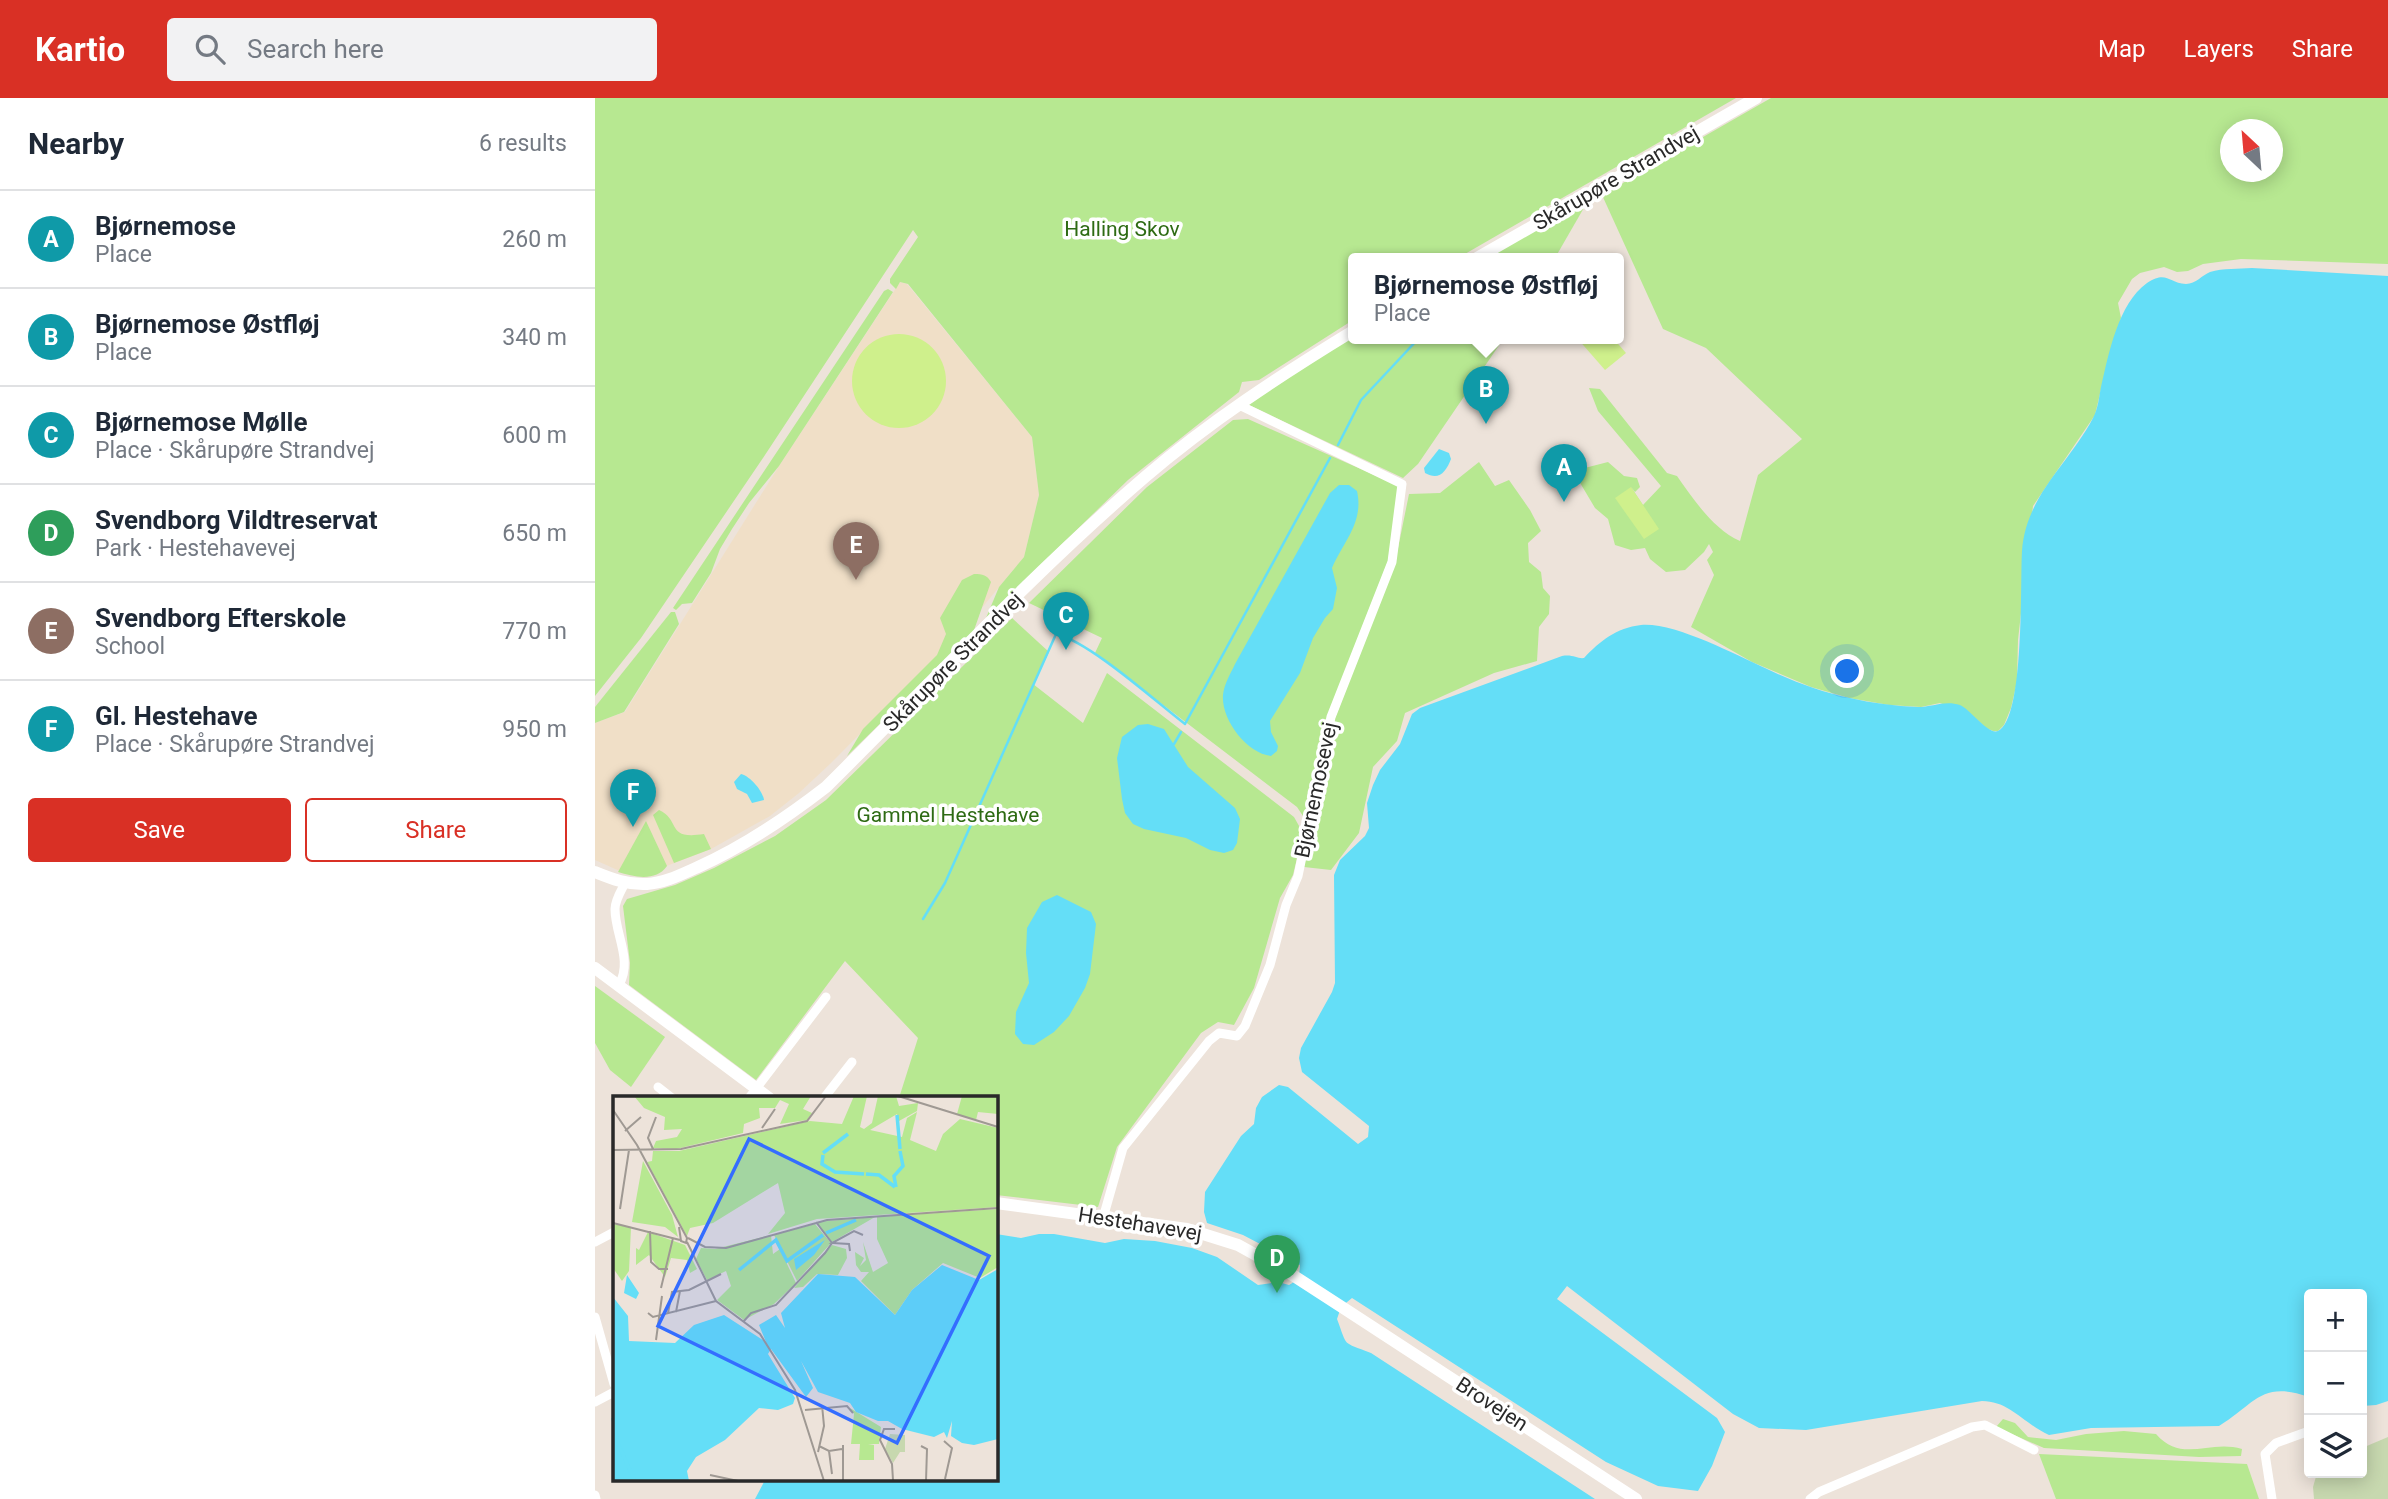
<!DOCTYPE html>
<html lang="en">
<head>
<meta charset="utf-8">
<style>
	:root { --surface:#fff; --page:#f2f2f3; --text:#1f2937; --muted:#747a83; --line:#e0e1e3; --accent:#d93025 }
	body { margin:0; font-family:Roboto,sans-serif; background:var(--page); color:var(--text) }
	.controls { position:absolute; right:21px; bottom:21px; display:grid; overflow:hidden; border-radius:7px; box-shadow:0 4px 18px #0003 }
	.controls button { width:63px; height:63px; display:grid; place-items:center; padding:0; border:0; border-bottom:2px solid var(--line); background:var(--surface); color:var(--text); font:35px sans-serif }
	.compass { position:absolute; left:1625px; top:21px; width:63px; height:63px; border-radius:50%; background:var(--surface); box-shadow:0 4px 18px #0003; rotate:334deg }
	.you { position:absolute; left:1253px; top:574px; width:24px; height:24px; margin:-18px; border:5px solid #fff; border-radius:50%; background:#1a73e8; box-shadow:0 0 0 10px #1a73e833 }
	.badge { display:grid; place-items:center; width:46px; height:46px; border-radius:50%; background:var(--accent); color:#fff; font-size:23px; font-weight:700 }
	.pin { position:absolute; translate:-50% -58px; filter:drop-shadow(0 2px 4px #0008) }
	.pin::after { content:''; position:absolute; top:37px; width:24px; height:21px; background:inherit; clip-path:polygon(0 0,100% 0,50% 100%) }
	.popup { position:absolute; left:753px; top:155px; width:276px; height:91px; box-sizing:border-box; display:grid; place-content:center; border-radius:7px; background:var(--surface); filter:drop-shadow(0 2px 5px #0005); font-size:23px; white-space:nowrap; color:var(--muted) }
	.popup b { font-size:26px; color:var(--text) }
	.popup::after { content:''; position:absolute; left:50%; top:100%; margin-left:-14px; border:14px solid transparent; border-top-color:var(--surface) }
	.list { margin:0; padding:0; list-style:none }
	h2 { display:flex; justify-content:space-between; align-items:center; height:91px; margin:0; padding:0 28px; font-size:30px }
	h2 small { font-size:23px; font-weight:400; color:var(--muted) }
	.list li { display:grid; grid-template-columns:46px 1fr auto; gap:21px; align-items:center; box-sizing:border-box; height:98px; padding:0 28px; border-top:2px solid var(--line) }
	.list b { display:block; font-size:26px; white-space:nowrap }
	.list p { margin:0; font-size:23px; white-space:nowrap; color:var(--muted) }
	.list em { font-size:23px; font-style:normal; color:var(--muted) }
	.actions { display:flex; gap:14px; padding:21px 28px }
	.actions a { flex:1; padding:16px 0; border:2px solid var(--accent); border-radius:7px; text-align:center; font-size:24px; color:var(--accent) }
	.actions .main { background:var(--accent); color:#fff }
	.icon { flex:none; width:38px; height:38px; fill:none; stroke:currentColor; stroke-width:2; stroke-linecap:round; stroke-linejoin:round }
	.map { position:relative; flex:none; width:1793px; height:1401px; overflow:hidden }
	header { display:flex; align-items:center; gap:42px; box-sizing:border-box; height:98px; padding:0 35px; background:var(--accent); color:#fff }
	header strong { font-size:33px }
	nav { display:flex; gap:38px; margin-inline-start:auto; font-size:24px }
	.search { width:490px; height:63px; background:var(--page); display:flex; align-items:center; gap:18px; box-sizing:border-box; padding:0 24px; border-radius:7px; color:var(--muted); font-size:26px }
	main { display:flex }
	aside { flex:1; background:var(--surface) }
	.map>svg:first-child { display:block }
</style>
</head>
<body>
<header>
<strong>Kartio</strong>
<div class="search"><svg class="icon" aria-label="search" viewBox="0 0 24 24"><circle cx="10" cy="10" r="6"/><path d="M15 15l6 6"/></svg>Search here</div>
<nav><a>Map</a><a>Layers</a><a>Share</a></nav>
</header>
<main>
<aside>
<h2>Nearby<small>6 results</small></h2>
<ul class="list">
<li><span class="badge" style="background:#0f9aa8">A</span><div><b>Bjørnemose</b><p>Place</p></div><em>260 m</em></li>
<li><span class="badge" style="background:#0f9aa8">B</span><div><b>Bjørnemose Østfløj</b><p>Place</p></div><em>340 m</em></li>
<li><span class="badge" style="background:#0f9aa8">C</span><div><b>Bjørnemose Mølle</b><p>Place · Skårupøre Strandvej</p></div><em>600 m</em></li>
<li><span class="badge" style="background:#2e9e5b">D</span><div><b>Svendborg Vildtreservat</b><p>Park · Hestehavevej</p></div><em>650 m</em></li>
<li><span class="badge" style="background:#8d6e63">E</span><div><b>Svendborg Efterskole</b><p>School</p></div><em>770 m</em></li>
<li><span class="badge" style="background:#0f9aa8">F</span><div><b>Gl. Hestehave</b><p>Place · Skårupøre Strandvej</p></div><em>950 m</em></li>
</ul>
<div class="actions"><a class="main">Save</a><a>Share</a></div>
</aside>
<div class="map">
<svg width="1793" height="1401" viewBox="0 0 1793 1401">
	<rect width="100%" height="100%" fill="#ede3da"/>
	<path fill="#f0dfc7" d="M305,184L312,186L437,339L444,397L429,459L371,529L236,665L204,695L175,718L116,751L48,777L27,774L0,762V625L30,614L184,368Z"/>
	<g fill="#b7e891" fill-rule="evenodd">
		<path d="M0,0H1141L863,160H758V222L664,282L647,284L644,294L533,382L391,520L404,489L429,459L444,397L437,339L313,186L305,184L301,191L295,185V181L323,139L318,132L170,357L46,540L0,598Z"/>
		<path d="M1176,0H1793V166L1646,161L1608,166L1593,173L1582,174L1569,169L1545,175L1537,181L1523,205L1526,220L1512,266L1500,317L1438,408L1423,542L1422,584L1416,610L1409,627L1403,633H1398L1391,630L1377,617L1345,605L1326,609L1294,607L1254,600L1216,589L1157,564L1096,529L1119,477L1112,462L1118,454L1114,446L1109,454L1090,472L1071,474L1055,461L1050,450L1036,452L1020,447L1013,421L1000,410L978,373L1013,364L1029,378L1042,380L1045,389L1040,394L1036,389L1064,431L1048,407L1066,388L1003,313L994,290L1005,291L1072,375L1082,378C1099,402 1118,431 1145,443L1163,377L1207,341L1111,250L1068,231L1007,97ZM1636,32H1678V74H1636Z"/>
		<path d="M994,101L960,160H892Z"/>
		<path d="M293,191L298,194L184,368L154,405L137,431L125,451L116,475L97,505L87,506L81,512L78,510L289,193Z"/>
		<path d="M758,238V240H909L823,366L808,380L652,306Z"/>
		<path d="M653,321L804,388L793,463L733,617L710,721L702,709L500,555L507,540L434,505L552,389L638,322Z"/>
		<path d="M884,364L900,388L914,382L935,412L946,433L933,445L934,464L946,474L948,490L955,498L954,516L944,529L942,563L899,575L810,615L802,643L778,669L764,735L736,772L709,769L740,620L800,465L814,396L845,395Z"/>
		<path d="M379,476C388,476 392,477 396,484L378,535L252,658L268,631L342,557L351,536L345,520L367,482Z"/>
		<path d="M76,514H80L84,526L29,614L0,625V609Z"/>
		<path d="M417,520L454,554L438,586L488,625L512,575L699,719L708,735L698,777L685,800L659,890L639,927L623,924L606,935L522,1049L503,1109L401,1097V1000H304L323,940L250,863L161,982L34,887L35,865L28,808L32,801L80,787L119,770L180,738L231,702Z"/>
		<path d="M64,712C87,723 70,742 109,736L116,751L79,765L58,717Z"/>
		<path d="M51,723L72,768C61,784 39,779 23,774Z"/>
		<path d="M0,888L70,939L36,989L15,972L0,945Z"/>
		<path d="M1408,1321L1420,1325L1433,1339L1461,1342L1491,1336L1529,1333L1561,1336C1587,1366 1614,1341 1647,1351L1646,1358L1604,1359L1449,1350L1401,1329Z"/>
		<path d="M1444,1356L1652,1366L1664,1401H1461Z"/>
	</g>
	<path fill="#c7d8af" d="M1793,1339V1401H1719L1718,1389L1722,1375H1767V1350Z"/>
	<g fill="#cff08c">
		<circle cx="304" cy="283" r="47"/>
		<path d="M982,240H1018L1031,255L1010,272Z"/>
		<path d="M1036,389L1064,431L1049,441L1020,400Z"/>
	</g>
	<g fill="#64def7">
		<path d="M1657,170L1793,178V1303L1781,1307L1767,1308V1196H1714V1299C1666,1282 1660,1306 1624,1328L1496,1330L1454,1337C1429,1326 1415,1303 1387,1303L1211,1332L1164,1330L1138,1316L972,1188L962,1201L1122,1320L1130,1334L1117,1368L1103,1393L1063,1388L1011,1364L757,1200L746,1209L742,1221C753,1250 746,1243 776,1255L1000,1401H160L170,1382H401V1136L426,1140L444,1136H459L510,1145L529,1141L560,1143L597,1150L622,1159L663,1187L683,1184L694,1187C702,1183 705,1176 705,1167L648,1137L612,1125L609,1114L610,1094L646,1038L659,1026L661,1010L667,999L684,987L693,989L763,1046L773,1039L774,1028L707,974L704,960L706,950L737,894L740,885L739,777L745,762L770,738L774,730L772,705L778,687L785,672L805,646L817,616L825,610L967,558C978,556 982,561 989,560C1005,543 1021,530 1046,527C1079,524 1139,556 1170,570C1197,583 1226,594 1255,600C1277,605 1300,608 1323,609C1337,609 1350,602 1365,607C1375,611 1393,637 1403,633C1430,621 1425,482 1427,453C1431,397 1474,366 1498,320C1503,311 1504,299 1506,289C1514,255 1523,206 1552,185C1572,172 1573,185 1591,186C1601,186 1607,177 1615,174C1628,170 1644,171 1657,170Z"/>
		<path d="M844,351L854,355L856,361C851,374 844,383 830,375L829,370Z"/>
		<path d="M744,387H754L762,393C769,424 749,443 737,470L742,490L738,511L730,520L718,540L705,575L675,623L676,634L683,648L682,653L676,658C651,655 626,621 628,597C629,586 636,575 640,566L735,395Z"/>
		<path d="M553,626L569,631L593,669L640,710L645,721L642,745L638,752L629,755L615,752L591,740L549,731L538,726L530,715L527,701L522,660L527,639L543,627Z"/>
		<path d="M146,676C155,678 168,693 169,702L157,705L152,696L142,691L139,684Z"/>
		<path d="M462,797L496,814L501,826L495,876L490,890L474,918L459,934L439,947L428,946L420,936L421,914L434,885L431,855L432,830L447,804Z"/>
	</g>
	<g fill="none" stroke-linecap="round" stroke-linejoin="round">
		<g stroke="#64def7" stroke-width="2.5">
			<path d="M743,347L766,302L824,240"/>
			<path d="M579,646L586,634"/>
			<path d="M328,821L350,785L461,536C495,544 560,603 590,626L735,360"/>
		</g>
		<g stroke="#fff" stroke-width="9">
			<path d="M24,887C38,862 20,837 20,811C20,802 26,793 30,785"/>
			<path d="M63,989L77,1000"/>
			<path d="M154,1000L231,899"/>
			<path d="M229,1000L257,964"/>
			<path d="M508,1120L528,1050L614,943L624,935L642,938L650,928L675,867L691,807L703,778L736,619L797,464L807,386L644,307"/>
			<path d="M0,1144L19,1134"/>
			<path d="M0,1219L19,1286"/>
			<path d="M0,1304L19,1294"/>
			<path d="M0,1397L1,1401"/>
			<path d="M1215,1401L1224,1394L1377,1329L1390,1327L1439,1352"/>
			<path d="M1677,1401L1670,1356L1681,1345L1714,1333"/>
		</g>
		<g stroke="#fff" stroke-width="12">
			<path d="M882,160L1161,0"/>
			<path d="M0,774C17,781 33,787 52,786C70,785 87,776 103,769C150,748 191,720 231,689C336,585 438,475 550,379C614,324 686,277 758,233"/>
			<path d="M0,870L174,1000"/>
			<path d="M401,1105L592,1131L643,1147L699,1178L753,1213L1041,1401"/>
		</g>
	</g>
	<g text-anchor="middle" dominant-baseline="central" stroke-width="7" stroke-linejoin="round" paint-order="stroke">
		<g font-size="21" fill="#292929" stroke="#fff">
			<text transform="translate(1021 80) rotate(-30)">Skårupøre Strandvej</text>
			<text transform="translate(358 564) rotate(-45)">Skårupøre Strandvej</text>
			<text transform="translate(721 692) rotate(-78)">Bjørnemosevej</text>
			<text transform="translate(545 1126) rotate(9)">Hestehavevej</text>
			<text transform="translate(897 1306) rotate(33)">Brovejen</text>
		</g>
		<g font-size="21" fill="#2e6b14" stroke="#fff">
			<text x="527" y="131">Halling Skov</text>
			<text x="353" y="717">Gammel Hestehave</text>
		</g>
	</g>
	<g transform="translate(18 998)">
		<rect width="385" height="385" fill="#ede3da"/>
		<path d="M21,0H198L190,13L199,17L194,24L167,28L176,8L167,4L162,12H146L147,22L131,28L130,37L63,53L40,52L43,45L64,41L69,33L51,34L52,21L31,12ZM241,0H254L247,31L251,33L259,27L265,0H283L286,10L305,7L304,15L286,25L284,18L257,34L289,41L294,22L304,16L297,44L323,55L330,38L347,23L385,32V111L204,123L155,138L172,117L165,87L100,127L77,132L74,140L34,66L39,65L40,55H66L197,25L229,28ZM349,0H385V18L365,16L363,24L344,18ZM30,65L59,119L65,141L52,131L19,126ZM385,113V171L367,182L330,167L299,194L282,219L248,185L256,176H248L243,169L242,156L251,162L247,170L253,164L250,146L260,176L275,167L264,143V121ZM262,121L219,146L203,126ZM0,128L18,131L16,175L9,185L0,172ZM202,128L218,147L184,185L161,139ZM35,136L72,149L84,173L77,177L74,164L58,162L52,181L36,159L23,169V152L26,154ZM158,139L160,158L167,153L183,187L161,208L131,224L104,204L118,190L113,175L94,184L83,163L88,152L102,153ZM219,149L233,153L234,162L225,179L204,178L190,191L181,192ZM237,312L268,331L266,348H255L261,349V364H246L247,348H238L241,318Z" fill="#b7e891"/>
		<path d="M277,338L292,339V356H287L280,367L272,353Z" fill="#c7d8af"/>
		<path d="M212,144L201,159L183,174L181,163ZM329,169L366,184L385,173V343L361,349L349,347L338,340L339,325L334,342L331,336L321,341L289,333L275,325H265L243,316L237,307L205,296L188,265L200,292L193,301L158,253L155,258L182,302L180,308L165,314L146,312L112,344L83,361L74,375L76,385H0V201L15,220L16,245L62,247L81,229L111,219L153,246L146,229L163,219L172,232L168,217L205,178L242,181L282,219L299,194ZM14,179L26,197L23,203L11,197Z" fill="#64def7"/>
		<path fill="none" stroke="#64def7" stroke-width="3.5" d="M284,19L287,53M210,57L235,38M210,59L209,68L222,76L251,78M253,78L266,79L282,91M283,91L281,80L290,70L287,55M213,137L243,124M126,174L163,144L174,165L210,139M0,322L5,348L22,385"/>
		<path fill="none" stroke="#9f9993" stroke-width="2" d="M285,0L385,31M0,14L24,49L74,142L73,147L68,145L66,131M149,32L162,13M12,35L28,21M40,53L35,42L43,21M0,54L68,53L194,25L213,0M7,113L16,54M0,127L67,144M37,135L38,166L46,173H55M75,142L92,151L113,152L214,124L385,112M74,146L103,205L147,238L182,294L211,385M237,155L236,148L219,147L241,135L250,139M48,192L60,142M63,216L67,195M35,217L40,221L103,205M55,217L59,196L76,194L108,178M131,225L138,217L163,209L212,157L219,147L203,126M43,244L49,200M192,314L234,310L240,317M331,345L339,352L332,383M230,349V385M206,350L216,355L229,353M308,350L314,353L313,385M216,355L219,378M205,356L211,330L209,309M97,379L125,385M280,384L279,368L267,344L271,333H282M269,385H321"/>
		<path fill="#346dff" fill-opacity="0.15" stroke="#346dff" stroke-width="3.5" d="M136,43L376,160L284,347L45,230Z"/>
		<rect width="385" height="385" fill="none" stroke="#292929" stroke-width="3.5"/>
	</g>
</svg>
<div class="controls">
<button>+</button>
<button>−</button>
<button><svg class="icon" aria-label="layers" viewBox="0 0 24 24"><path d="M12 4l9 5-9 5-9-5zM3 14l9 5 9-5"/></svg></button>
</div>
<svg class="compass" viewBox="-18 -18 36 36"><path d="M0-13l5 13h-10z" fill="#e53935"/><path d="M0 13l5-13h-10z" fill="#747a83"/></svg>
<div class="you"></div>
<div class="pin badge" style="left:969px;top:404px;background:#0f9aa8">A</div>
<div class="pin badge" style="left:891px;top:326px;background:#0f9aa8">B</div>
<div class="popup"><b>Bjørnemose Østfløj</b>Place</div>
<div class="pin badge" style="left:471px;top:552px;background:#0f9aa8">C</div>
<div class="pin badge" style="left:682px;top:1195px;background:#2e9e5b">D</div>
<div class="pin badge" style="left:261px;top:482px;background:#8d6e63">E</div>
<div class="pin badge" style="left:38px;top:729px;background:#0f9aa8">F</div>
</div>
</main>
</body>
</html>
